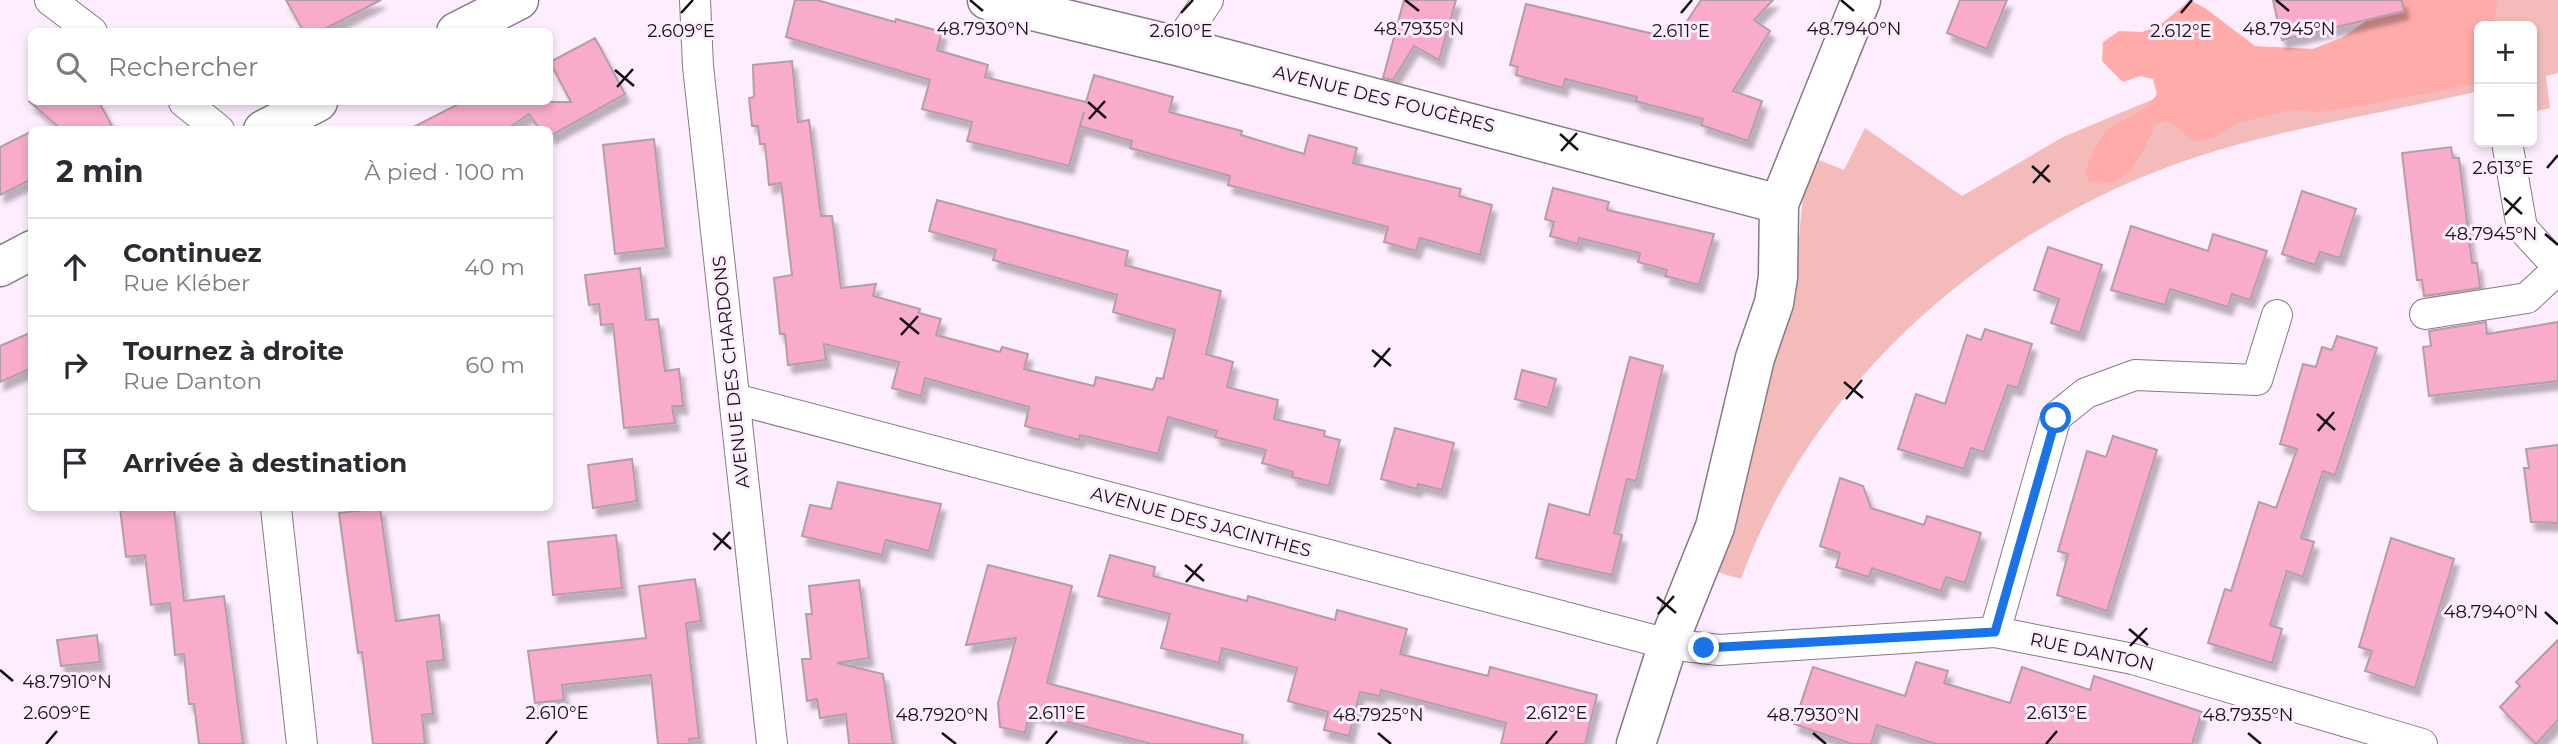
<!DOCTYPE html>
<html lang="fr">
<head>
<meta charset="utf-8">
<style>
	:root { --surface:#fff; --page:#f2f2f3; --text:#2b2b33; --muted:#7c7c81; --line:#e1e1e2 }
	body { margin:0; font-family:Montserrat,sans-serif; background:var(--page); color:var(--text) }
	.controls { position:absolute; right:21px; top:21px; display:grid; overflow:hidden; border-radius:10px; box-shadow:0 4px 10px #0003 }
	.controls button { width:63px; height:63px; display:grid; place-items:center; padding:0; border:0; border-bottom:2px solid var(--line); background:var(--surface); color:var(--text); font:35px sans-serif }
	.stop { position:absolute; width:21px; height:21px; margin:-16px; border:5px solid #1a73e8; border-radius:50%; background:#fff }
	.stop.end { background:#1a73e8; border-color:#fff; box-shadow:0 2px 7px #0008 }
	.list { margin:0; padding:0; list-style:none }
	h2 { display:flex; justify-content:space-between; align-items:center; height:91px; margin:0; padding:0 28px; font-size:30px }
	h2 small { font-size:23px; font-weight:400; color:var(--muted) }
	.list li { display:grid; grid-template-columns:46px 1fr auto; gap:21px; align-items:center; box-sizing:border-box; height:98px; padding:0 28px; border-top:2px solid var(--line) }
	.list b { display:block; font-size:26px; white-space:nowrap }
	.list p { margin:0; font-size:23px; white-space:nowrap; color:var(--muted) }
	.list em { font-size:23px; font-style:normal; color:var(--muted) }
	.icon { flex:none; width:38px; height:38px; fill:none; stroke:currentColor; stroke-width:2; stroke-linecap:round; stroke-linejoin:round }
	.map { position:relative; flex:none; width:2558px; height:744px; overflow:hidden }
	.search { position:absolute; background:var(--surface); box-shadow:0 4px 10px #0003; left:28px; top:28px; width:525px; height:77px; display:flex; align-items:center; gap:18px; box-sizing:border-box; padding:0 24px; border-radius:10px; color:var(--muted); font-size:26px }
	.panel { position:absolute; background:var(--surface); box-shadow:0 4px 10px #0003; left:28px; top:126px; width:525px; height:385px; border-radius:10px }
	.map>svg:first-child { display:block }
</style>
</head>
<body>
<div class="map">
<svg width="2558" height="744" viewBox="0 0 2558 744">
	<defs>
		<filter id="shadow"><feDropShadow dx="4.5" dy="8" stdDeviation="2" flood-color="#0004"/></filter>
	</defs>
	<rect width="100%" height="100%" fill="#feedfe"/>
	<path fill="#f3bcba" d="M2421,0H2558V73L2546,76L2550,108L2532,112V26H2479V120L2475,92C2384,113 2285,128 2196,157C1996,223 1814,377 1741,579L1717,572L1795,279L1803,196L1816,159L1844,170L1865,128L1962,196L2063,137L2168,93L2427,30Z"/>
	<path fill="#feaba9" d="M2190,0L2205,8L2255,46L2313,49L2343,37L2366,21L2371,0H2498L2493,26H2479L2478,84L2353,107L2319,112L2288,110L2235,124L2216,136L2193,142L2168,120L2155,124C2144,154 2127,191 2089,182L2085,172C2091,158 2096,139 2109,129C2127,116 2145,113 2157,94L2153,79L2140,76L2123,82L2102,61L2103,42L2119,31L2142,32L2159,26Z"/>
	<g fill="#f8abcb" stroke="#b49da6" stroke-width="2" filter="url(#shadow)">
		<path d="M286,0H381L319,32H304Z"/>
		<path d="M795,0H817L895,22L896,19L942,32L937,50L988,65L985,77L1086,102L1094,75L1173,97L1169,112L1242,131L1241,135L1304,154L1309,135L1357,148L1353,163L1461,189L1459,196L1492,205L1480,255L1420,238L1416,251L1384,242L1388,227L1228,185L1230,176L1130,148L1132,141L1080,126L1084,112L1069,166L967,141L972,122L922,109L930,80L786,37Z"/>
		<path d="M1404,0H1456L1439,60L1414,46L1393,80L1383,78Z"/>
		<path d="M1701,0H1773L1754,20L1770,31L1733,91L1762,101L1748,141L1701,125L1703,119L1635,101L1637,97L1565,79L1563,88L1516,75L1518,67L1510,65L1526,4L1675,39Z"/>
		<path d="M1960,0H2007L1987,49L1947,33Z"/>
		<path d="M2273,0H2402L2404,11L2282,40Z"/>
		<path d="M595,38L625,94L550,136V130H540L529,114L506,130H408L462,102H571L550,62Z"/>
		<path d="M792,61L798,122L809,120L821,216H832L841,288L876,284L873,296L920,309L919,313L941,319L936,335L1000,352L1002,347L1028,354L1024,369L1094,386L1096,377L1153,390L1157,378L1163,379L1175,330L1113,312L1117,295L993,260L996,250L929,231L937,200L1128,251L1125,265L1221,291L1206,354L1233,362L1227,387L1278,400L1274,419L1325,431L1324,436L1340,440L1329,486L1292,477L1293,472L1262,463L1266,450L1215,437L1217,431L1168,417L1158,454L1080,435L1079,440L1025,426L1029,407L925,378L921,396L892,388L899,362L824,344L826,360L788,365L785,334H780L774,278L792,275L781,183L769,185L765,144H760L758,126H752L749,98L754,97L753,65Z"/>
		<path d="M30,102H99L114,130H62Z"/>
		<path d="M32,131V179L0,195V147Z"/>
		<path d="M654,139L666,248L615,254L603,145Z"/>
		<path d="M2451,147L2453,158H2459L2472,263H2477L2480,288L2424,296L2422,280H2417L2402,153Z"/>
		<path d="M1553,188L1609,202L1607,210L1714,234L1699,285L1665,276L1667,270L1638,262L1640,253L1579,238L1578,244L1550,236L1554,222L1545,219Z"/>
		<path d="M2302,191L2356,209L2340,258L2320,252L2315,265L2282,254Z"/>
		<path d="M2131,226L2208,251L2213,234L2267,251L2250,300L2232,294L2228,307L2170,289L2165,305L2111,290Z"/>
		<path d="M2048,247L2102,265L2080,333L2051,323L2059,299L2034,290Z"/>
		<path d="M640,268L646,320L658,319L665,371L679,369L683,406H672L675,423L624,428L613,324L601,325L599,304L589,305L585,275Z"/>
		<path d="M2486,322L2487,334L2558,322V381L2429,396L2423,347L2431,346L2429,331Z"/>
		<path d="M1985,329L2032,344L2018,388L2008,385L1984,452L1971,448L1964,469L1898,449L1916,394L1945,404L1967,335L1981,340Z"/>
		<path d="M32,332V368L0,382V346Z"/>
		<path d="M2337,336L2377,348L2335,475L2323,471L2301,538L2314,542L2303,577L2287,571L2270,625L2282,629L2272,663L2208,643L2225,589L2231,591L2259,502L2276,508L2297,449L2280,444L2303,364L2316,367L2322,347L2332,350Z"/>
		<path d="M1630,357L1663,366L1636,481L1627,479L1614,533L1622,535L1612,575L1536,558L1549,504L1589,515Z"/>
		<path d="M1522,370L1556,379L1548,408L1515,399Z"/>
		<path d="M1395,428L1454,443L1442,490L1418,484L1417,489L1381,479Z"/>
		<path d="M2113,436L2157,450L2107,611L2057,595L2068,554L2058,551L2087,451L2106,457Z"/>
		<path d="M2558,445V523L2531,522L2524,468H2529L2526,449Z"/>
		<path d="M632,459L637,501L593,508L588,465Z"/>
		<path d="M1840,478L1863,486L1871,508L1924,525L1927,516L1981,533L1965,583L1946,577L1941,591L1872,568L1869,577L1836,567L1840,553L1820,546Z"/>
		<path d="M838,482L941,504L929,551L886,540L882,555L802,536L810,505L831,509Z"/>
		<path d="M120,508H174L184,601L224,596L243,744H199L194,704H189L184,654L175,655L170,603L151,605L145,555L126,557Z"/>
		<path d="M380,508L396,621L439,615L444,660L427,662L433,714L422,715L425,744H373L362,652L358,653L339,513Z"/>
		<path d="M616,535L622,588L553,595L548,542Z"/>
		<path d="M2391,538L2454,559L2415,688L2365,671L2372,651L2359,647Z"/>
		<path d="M1110,555L1155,567L1153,576L1247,601L1248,596L1335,620L1337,610L1407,629L1400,654L1488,676L1490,667L1597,695L1585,744H1501L1506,723L1381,690L1380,696L1360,692L1349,736L1324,730L1328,712L1288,701L1297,668L1222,648L1219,663L1161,648L1170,614L1098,596Z"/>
		<path d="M988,565L1072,586L1047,683L1243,735L1242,744H1151L1030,712L1025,733L1000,727L998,703L1016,638L966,645Z"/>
		<path d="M695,579L701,621L686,623L699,738L689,739L690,744H658L651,675L562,685L564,700L535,703L528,651L646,638L639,586Z"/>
		<path d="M859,580L869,658L837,663L883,674L893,744H849L846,714L820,718L817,699L807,701L802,659H811L806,614H812L809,586Z"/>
		<path d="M97,635L100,662L61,666L57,640Z"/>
		<path d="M2558,640V720L2536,744L2500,707L2520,686L2516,682Z"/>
		<path d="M1916,662L1948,671L1944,683L2010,703L2022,667L2090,690L2094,676L2202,712L2192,744H1936L1877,725L1871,744H1852L1794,724L1813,667L1905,696Z"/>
	</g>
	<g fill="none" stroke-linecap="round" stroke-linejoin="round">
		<g stroke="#887988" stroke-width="32">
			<g id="minor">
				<path d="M50,0L92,32"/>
				<path d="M695,0L698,66L772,744"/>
				<path d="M1177,46L1208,0"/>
				<path d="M184,102L219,130"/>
				<path d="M2507,142L2522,228L2558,267"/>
				<path d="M2425,314L2527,298L2558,269"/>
				<path d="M735,399L1668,644L1719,650L1995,632L2133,659L2422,744"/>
				<path d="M276,508L302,744"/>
				<path d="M1995,632L2056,417L2086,393L2135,375L2257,380L2277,315"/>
			</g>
		</g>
		<g stroke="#887988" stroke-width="41">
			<g id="tertiary">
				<path d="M987,0L1177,46L1779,204"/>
				<path d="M456,32L519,0"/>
				<path d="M263,130L318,102"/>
				<path d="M0,267L32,250"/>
				<path d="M1636,744L1668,644L1715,527L1755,358L1774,303L1778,277L1779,204L1861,0"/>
			</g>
		</g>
		<use href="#minor" stroke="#fff" stroke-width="30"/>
		<use href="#tertiary" stroke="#fff" stroke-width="38"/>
	</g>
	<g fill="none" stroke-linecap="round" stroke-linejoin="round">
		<path stroke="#1a73e8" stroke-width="9" d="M1704,648L1995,632L2056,418"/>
	</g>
	<path fill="none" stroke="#161016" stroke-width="2.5" d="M970,0L983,11M1405,0L1419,11M1841,0L1854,11M2276,0L2289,11M681,13L693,0M1181,13L1193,0M1681,13L1692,0M2181,13L2192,0M615,70L634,86M617,87L633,69M1088,102L1106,118M1089,119L1105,101M1560,134L1578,150M1561,151L1577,133M2032,166L2050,182M2547,168L2558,155M2033,183L2049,165M2504,198L2522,214M2505,215L2521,197M2545,234L2558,245M900,318L919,334M901,335L918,316M1372,350L1391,366M1374,367L1390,348M1844,382L1863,398M1846,399L1862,380M2317,414L2335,430M2318,431L2334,412M713,533L731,549M714,550L730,532M1185,565L1204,581M1186,582L1202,564M1657,597L1676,613M2545,612L2558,624M1658,614L1674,596M2129,629L2148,645M2130,646L2147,628M0,670L13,681M942,733L956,744M1378,733L1391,744M1813,733L1826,744M2248,733L2261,744M46,744L57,731M546,744L557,731M1046,744L1057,731M1546,744L1557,731M2046,744L2057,731"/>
	<g text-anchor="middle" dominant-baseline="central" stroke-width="6" stroke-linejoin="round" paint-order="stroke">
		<g font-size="18" fill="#161016" stroke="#feedfe">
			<text transform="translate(1384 99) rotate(14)">AVENUE DES FOUGÈRES</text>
			<text transform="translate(731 372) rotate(-96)">AVENUE DES CHARDONS</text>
			<text transform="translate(1201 522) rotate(15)">AVENUE DES JACINTHES</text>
			<text transform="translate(2092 652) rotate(12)">RUE DANTON</text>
		</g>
	</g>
	<g font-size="18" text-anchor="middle" fill="#161016" stroke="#feedfe" stroke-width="6" stroke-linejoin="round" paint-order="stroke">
		<text x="983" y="35">48.7930°N</text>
		<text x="1419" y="35">48.7935°N</text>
		<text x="1854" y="35">48.7940°N</text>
		<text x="2289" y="35">48.7945°N</text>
		<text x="681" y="37">2.609°E</text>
		<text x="1181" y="37">2.610°E</text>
		<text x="1681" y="37">2.611°E</text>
		<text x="2181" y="37">2.612°E</text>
		<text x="2503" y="174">2.613°E</text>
		<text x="2491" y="240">48.7945°N</text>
		<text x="2491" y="618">48.7940°N</text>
		<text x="67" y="688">48.7910°N</text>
		<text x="57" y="719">2.609°E</text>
		<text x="557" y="719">2.610°E</text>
		<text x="1057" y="719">2.611°E</text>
		<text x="1557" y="719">2.612°E</text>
		<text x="2057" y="719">2.613°E</text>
		<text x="942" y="721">48.7920°N</text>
		<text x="1378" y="721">48.7925°N</text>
		<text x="1813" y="721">48.7930°N</text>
		<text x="2248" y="721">48.7935°N</text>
	</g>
</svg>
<div class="controls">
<button>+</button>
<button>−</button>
</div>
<div class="stop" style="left:2056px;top:418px"></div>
<div class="stop end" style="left:1704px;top:648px"></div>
<div class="search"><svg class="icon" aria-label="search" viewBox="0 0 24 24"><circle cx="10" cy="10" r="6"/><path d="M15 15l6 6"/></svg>Rechercher</div>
<section class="panel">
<h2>2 min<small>À pied · 100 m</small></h2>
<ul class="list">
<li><svg class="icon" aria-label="ahead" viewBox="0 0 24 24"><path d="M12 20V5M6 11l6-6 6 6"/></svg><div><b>Continuez</b><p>Rue Kléber</p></div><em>40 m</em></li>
<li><svg class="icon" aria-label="right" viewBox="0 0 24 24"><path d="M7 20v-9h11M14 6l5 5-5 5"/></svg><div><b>Tournez à droite</b><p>Rue Danton</p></div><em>60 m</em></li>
<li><svg class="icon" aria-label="arrive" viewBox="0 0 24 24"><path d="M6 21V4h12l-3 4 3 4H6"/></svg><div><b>Arrivée à destination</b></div></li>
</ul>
</section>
</div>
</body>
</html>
